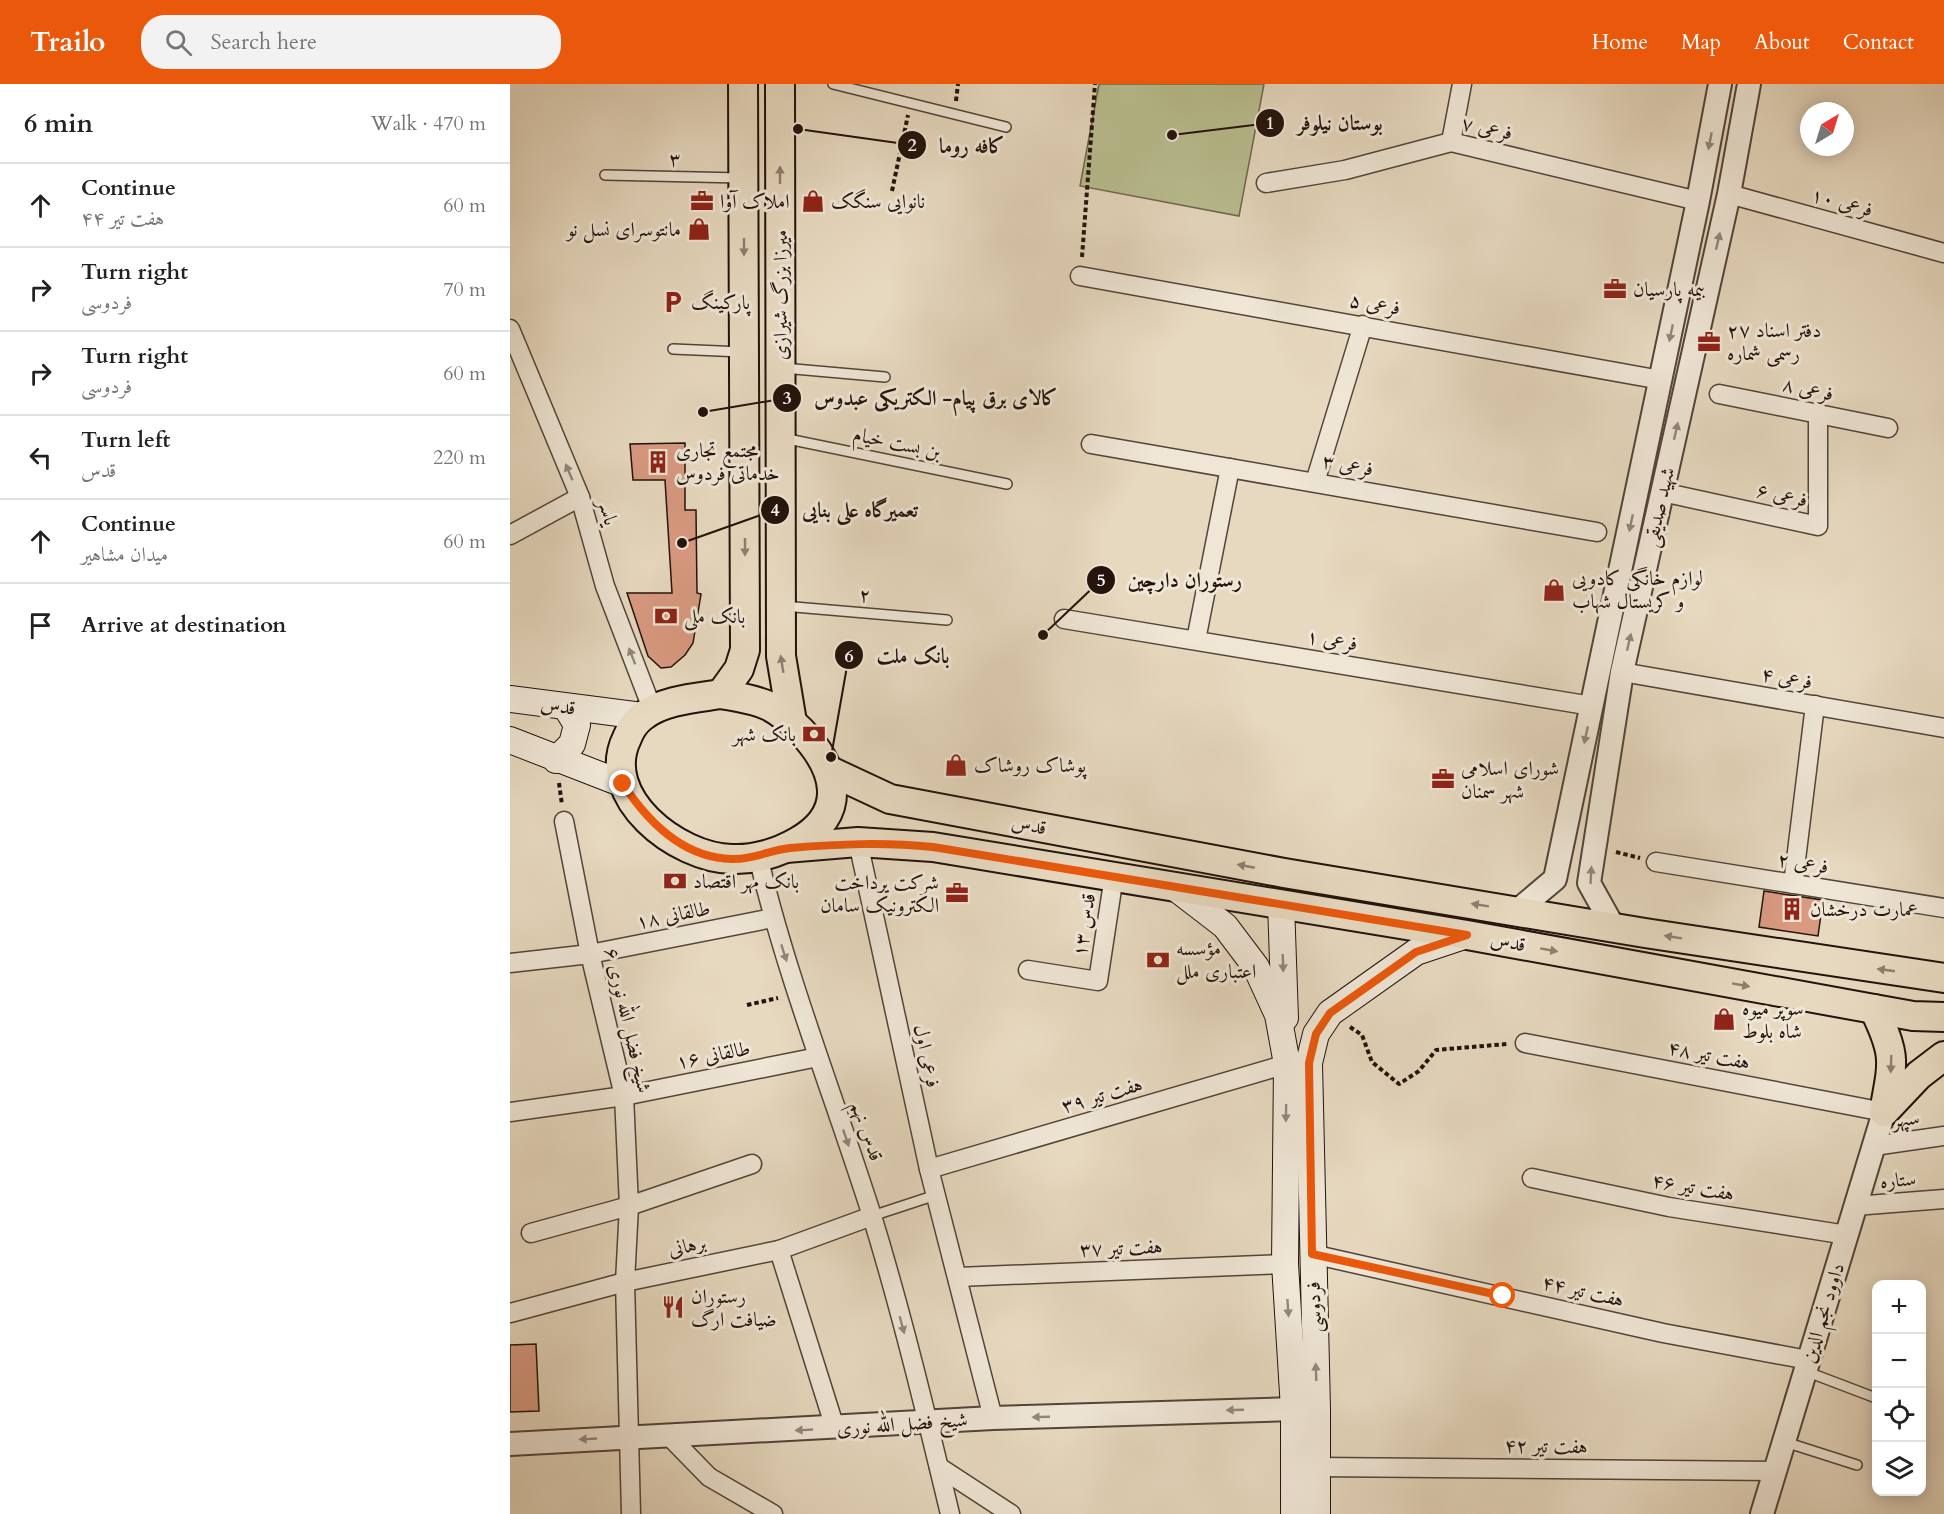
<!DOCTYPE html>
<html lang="en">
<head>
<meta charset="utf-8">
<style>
	:root { --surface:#fff; --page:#f2f2f2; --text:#222; --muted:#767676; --line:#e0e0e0; --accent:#ea580c }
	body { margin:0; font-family:Cardo,Amiri,serif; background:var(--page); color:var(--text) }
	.controls { position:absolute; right:18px; bottom:18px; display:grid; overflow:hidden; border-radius:12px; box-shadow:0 3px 15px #0003 }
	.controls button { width:54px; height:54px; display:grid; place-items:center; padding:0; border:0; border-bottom:2px solid var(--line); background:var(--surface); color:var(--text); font:30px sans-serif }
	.compass { position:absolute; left:1290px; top:18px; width:54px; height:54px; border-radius:50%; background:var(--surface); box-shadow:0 3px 15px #0003; rotate:38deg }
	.stop { position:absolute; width:18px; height:18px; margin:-14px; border:4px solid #ea580c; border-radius:50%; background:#fff }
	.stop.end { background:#ea580c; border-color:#fff; box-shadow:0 2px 6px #0008 }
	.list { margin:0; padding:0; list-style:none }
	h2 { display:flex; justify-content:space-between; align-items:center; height:78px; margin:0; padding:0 24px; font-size:26px }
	h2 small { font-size:20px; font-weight:400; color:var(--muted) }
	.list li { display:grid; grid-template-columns:39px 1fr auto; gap:18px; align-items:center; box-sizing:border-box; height:84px; padding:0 24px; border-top:2px solid var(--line) }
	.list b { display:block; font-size:22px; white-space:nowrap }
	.list p { margin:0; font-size:20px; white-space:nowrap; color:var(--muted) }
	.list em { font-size:20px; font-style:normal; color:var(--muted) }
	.icon { flex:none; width:33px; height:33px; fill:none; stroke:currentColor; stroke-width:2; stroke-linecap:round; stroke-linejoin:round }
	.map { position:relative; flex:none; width:1434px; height:1430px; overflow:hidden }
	header { display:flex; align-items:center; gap:36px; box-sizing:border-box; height:84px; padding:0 30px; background:var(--accent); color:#fff }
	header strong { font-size:28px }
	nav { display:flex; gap:33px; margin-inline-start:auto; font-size:21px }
	.search { width:420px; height:54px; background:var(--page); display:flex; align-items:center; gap:15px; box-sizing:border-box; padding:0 21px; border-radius:24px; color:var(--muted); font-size:22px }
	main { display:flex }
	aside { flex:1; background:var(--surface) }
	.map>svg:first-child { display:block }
</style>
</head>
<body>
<header>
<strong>Trailo</strong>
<div class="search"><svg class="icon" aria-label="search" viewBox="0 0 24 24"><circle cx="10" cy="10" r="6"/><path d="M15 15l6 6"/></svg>Search here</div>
<nav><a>Home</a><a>Map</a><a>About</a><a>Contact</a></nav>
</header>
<main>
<aside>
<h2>6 min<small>Walk · 470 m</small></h2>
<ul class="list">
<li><svg class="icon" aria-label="ahead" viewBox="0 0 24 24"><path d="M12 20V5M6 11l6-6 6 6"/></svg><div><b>Continue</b><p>هفت تیر ۴۴</p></div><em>60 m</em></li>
<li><svg class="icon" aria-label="right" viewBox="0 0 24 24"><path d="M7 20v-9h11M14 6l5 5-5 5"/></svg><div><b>Turn right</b><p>فردوسی</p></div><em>70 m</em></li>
<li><svg class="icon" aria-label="right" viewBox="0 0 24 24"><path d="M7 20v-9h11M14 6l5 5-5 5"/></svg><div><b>Turn right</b><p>فردوسی</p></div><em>60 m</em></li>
<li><svg class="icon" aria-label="left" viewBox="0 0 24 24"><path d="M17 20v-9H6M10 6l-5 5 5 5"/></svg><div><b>Turn left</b><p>قدس</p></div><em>220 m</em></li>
<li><svg class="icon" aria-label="ahead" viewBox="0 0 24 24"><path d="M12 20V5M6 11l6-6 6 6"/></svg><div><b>Continue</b><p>میدان مشاهیر</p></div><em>60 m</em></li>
<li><svg class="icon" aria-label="arrive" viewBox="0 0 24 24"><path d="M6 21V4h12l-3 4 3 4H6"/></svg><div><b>Arrive at destination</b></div></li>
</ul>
</aside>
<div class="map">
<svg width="1434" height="1430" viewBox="0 0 1434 1430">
	<rect width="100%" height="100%" fill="#e7d9c0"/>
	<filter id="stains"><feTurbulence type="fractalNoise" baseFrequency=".00333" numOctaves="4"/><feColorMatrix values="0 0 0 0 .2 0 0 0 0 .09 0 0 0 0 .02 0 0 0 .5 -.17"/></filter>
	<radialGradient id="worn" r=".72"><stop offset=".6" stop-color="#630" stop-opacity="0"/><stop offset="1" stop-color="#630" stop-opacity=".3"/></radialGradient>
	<path fill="#b9be90" stroke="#6d684e" stroke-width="1.5" d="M589,0H754L729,132L570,102Z"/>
	<g fill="#d99a81" stroke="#21120b" stroke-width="1.5">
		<path d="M175,359V426H186L187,509L191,510L183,559L175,571L161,583L151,584L138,572L117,509H162L155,396H123L120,360Z"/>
		<path d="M1254,807L1313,816L1308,852L1249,843Z"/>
		<path d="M26,1260L29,1327L0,1328V1261Z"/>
	</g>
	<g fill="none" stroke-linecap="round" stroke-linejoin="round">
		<g stroke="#524438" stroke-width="12">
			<g id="service">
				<path d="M323,0L496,43"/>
				<path d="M95,91L231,94"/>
				<path d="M163,265L232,268"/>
				<path d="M273,284L375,293"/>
				<path d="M273,354L497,400"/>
				<path d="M273,522L437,536"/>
				<path d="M362,1132L426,1111"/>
				<path d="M1295,1287L1366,1314"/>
				<path d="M1275,1358L1347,1381"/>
			</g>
		</g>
		<g stroke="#524438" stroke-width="21">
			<g id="minor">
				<path d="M941,58L952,0"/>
				<path d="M756,99L835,86L941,58L1188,117"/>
				<path d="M1219,110L1434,169"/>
				<path d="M570,192L1151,296"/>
				<path d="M0,245L70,413L95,502L143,627"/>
				<path d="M1209,310L1378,344"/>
				<path d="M581,360L1087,448"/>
				<path d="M805,398L853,241"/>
				<path d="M1152,408L1308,442V330"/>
				<path d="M0,451L70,413"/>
				<path d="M554,535L1082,622"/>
				<path d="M686,556L720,384"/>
				<path d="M1112,588L1434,644"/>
				<path d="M54,737L80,870L114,1012L119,1122L115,1198L121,1430"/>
				<path d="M348,758L419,1085L483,1334"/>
				<path d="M248,772C277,895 324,1012 362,1132C392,1230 416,1330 440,1430"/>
				<path d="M1146,778L1434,824"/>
				<path d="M1283,800L1305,621"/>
				<path d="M0,879L80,870L263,834"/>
				<path d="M518,886L588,897L604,792"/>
				<path d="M1015,959L1374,1028"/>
				<path d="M0,1028L114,1012L308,973"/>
				<path d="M1364,1062L1434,1052"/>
				<path d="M419,1085L777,980"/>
				<path d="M1022,1094L1159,1123L1337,1151"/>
				<path d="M1345,1122L1434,1115"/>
				<path d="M21,1149L119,1122L242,1080"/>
				<path d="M269,1166L325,1344"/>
				<path d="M802,1170L1153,1249L1298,1276"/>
				<path d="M448,1193L775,1180"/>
				<path d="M0,1229L115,1198L269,1166L362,1132"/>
				<path d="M159,1352L199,1393L263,1430"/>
				<path d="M429,1383L501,1430"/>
				<path d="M806,1383L1265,1387"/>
			</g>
		</g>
		<g stroke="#524438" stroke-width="26">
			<g id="tertiary">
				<path d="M1007,827L1045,795L1188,117L1210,0"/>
				<path d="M1104,844L1079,799L1112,588L1219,110L1239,0"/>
				<path d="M0,1360L483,1334L784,1325"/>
				<path d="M1252,1430L1374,1028"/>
			</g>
		</g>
		<g stroke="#21120b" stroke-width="28">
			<g id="secondary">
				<path d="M0,615L132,632"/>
				<path d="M0,656L113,700"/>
				<path d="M46,676L62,660L67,641L56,623"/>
				<path d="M663,802L715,842L746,883L768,931L777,980L775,1180L784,1325V1430"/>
				<path d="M771,820L775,934"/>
				<path d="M807,1430V1325L799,979L806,950L820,929L906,868L957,851"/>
			</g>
		</g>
		<g stroke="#21120b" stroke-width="32">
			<g id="primary">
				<path d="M270,0L271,572L282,638"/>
				<path d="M211,610L229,585L235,566L233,0"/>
				<path d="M211,610C227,613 244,615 259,622C271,628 282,638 291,647C327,685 339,729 287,758C268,769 244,776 222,775C167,774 88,713 117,654C120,646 126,637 133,632C154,616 186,614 211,610Z"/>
				<path d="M320,687L380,715L774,789L1135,849L1434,894"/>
				<path d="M276,764L348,758L423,763L957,851L1364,925L1403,932L1434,933"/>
				<path d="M1364,925C1387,972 1383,978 1374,1028L1409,991L1434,972"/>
			</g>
		</g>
		<g stroke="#21120b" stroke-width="4" stroke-dasharray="4.5 3" stroke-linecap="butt">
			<path d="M446,17L448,0"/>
			<path d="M382,107L398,31"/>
			<path d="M572,173L585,0"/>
			<path d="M49,699L52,721"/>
			<path d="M1106,768L1130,774"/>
			<path d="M237,921L268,914"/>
			<path d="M840,943L852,951L862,978L889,1000L909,987L926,966L997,960"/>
		</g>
		<use href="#service" stroke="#efe6d6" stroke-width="9"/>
		<use href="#minor" stroke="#efe6d6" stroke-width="18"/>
		<use href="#tertiary" stroke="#efe6d6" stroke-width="22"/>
		<use href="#secondary" stroke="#efe6d6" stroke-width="26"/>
		<use href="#primary" stroke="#e7d9c0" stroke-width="28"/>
	</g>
	<defs><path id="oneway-solid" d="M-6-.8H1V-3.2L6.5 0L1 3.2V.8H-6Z" transform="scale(1.5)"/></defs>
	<g fill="#92877b">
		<use href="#oneway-solid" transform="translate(1200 57) rotate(101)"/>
		<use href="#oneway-solid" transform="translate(1208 157) rotate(-77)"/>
		<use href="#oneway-solid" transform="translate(1161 249) rotate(102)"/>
		<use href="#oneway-solid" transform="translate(1166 347) rotate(-77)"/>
		<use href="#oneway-solid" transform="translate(59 388) rotate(-113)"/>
		<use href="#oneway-solid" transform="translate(1121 439) rotate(102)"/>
		<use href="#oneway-solid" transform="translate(1119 558) rotate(-77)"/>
		<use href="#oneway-solid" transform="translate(122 572) rotate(-111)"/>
		<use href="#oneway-solid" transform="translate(1076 651) rotate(102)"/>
		<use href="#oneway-solid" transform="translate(1081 791) rotate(-87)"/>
		<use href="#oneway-solid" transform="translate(274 869) rotate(72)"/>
		<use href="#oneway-solid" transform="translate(773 879) rotate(88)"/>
		<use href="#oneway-solid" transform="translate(776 1029) rotate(91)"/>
		<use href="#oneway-solid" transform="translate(336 1054) rotate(71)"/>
		<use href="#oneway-solid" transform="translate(778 1224) rotate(86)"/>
		<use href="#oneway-solid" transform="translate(392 1241) rotate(75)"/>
		<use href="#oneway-solid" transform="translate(806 1288) rotate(-92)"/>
		<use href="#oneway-solid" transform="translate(725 1326) rotate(178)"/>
		<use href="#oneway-solid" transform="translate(531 1333) rotate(178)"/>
		<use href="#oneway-solid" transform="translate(294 1346) rotate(177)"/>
		<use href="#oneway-solid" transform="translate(78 1355) rotate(177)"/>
	</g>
	<g fill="#8e7f6f">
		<use href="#oneway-solid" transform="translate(270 91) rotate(-90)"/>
		<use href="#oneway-solid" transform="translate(234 163) rotate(90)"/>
		<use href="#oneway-solid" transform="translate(235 463) rotate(90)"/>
		<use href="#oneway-solid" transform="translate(272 580) rotate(-99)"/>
		<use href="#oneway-solid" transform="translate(736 782) rotate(-169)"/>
		<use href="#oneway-solid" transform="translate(970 821) rotate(-171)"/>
		<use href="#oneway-solid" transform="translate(1163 853) rotate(-171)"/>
		<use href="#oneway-solid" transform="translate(1039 866) rotate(10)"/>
		<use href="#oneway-solid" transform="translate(1376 886) rotate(-172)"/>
		<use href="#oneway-solid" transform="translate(1231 901) rotate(10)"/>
		<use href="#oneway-solid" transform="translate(1381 980) rotate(92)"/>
	</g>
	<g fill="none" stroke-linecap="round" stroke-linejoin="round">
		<path stroke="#ea580c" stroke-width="8" d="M113,700C138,738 173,774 222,775C242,776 260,766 280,764C329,760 374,758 423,763L957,851L906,868L820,929L806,950L799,979L802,1170L993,1212"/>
	</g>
	<defs>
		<g id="office-bare" transform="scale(1.8)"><path d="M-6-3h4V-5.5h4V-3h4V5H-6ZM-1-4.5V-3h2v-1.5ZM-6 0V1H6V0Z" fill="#8f2418" stroke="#efe6d6" stroke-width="2.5" paint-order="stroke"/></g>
		<g id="shop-bare" transform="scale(1.8)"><path d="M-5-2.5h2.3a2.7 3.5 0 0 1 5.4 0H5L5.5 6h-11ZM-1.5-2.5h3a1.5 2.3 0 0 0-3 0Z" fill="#8f2418" stroke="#efe6d6" stroke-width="2.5" paint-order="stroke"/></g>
		<g id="parking-bare" transform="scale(1.8)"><path d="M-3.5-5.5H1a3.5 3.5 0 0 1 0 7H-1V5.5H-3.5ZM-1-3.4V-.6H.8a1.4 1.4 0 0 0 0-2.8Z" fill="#8f2418" stroke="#efe6d6" stroke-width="2.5" paint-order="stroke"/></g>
		<g id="building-bare" transform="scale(1.8)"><path d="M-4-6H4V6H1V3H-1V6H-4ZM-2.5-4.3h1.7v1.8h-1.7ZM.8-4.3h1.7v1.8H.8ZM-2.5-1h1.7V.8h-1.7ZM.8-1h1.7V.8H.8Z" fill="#8f2418" stroke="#efe6d6" stroke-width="2.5" paint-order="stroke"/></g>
		<g id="bank-bare" transform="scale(1.8)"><path d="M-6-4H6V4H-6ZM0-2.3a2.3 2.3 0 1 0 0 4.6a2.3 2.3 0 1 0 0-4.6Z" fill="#8f2418" stroke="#efe6d6" stroke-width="2.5" paint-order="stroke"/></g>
		<g id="restaurant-bare" transform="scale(1.8)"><path d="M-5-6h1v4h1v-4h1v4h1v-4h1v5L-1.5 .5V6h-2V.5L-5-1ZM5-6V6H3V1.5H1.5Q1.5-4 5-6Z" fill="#8f2418" stroke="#efe6d6" stroke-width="2.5" paint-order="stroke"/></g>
	</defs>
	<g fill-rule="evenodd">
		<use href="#office-bare" x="192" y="117"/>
		<use href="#shop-bare" x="303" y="117"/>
		<use href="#shop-bare" x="189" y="145"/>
		<use href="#office-bare" x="1105" y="205"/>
		<use href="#parking-bare" x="163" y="218"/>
		<use href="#office-bare" x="1199" y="258"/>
		<use href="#building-bare" x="148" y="378"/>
		<use href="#shop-bare" x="1044" y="506"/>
		<use href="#bank-bare" x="156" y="532"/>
		<use href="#bank-bare" x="304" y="650"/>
		<use href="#shop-bare" x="446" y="681"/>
		<use href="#office-bare" x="933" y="695"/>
		<use href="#bank-bare" x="165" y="797"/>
		<use href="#office-bare" x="447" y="809"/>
		<use href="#building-bare" x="1282" y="825"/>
		<use href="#bank-bare" x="648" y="876"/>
		<use href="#shop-bare" x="1214" y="935"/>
		<use href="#restaurant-bare" x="163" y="1223"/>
	</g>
	<g text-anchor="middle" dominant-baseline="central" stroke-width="6" stroke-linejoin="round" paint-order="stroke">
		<g font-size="20" fill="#21120b" stroke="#efe6d6">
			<text transform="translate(977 44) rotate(12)">فرعی ۷</text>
			<text transform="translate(165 75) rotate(1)">۳</text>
			<text transform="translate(1332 118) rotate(15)">فرعی ۱۰</text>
			<text transform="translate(270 211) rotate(-90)">میرزا بزرگ شیرازی</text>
			<text transform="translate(865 220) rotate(10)">فرعی ۵</text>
			<text transform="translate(1298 305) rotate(12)">فرعی ۸</text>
			<text transform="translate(387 359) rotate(12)">بن بست خیام</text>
			<text transform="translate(838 381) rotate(10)">فرعی ۳</text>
			<text transform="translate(1272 411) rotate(12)">فرعی ۶</text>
			<text transform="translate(1149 423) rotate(-77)">شهید صدیقی</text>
			<text transform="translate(98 428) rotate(74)">یاسر</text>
			<text transform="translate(355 511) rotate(5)">۲</text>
			<text transform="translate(822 556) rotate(9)">فرعی ۱</text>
			<text transform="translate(1277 594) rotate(10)">فرعی ۴</text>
			<text transform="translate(48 622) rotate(8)">قدس</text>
			<text transform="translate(519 741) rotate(11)">قدس</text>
			<text transform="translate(1293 779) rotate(9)">فرعی ۲</text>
			<text transform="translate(163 831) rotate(-11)">طالقانی ۱۸</text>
			<text transform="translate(574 841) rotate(-81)">قدس ۱۳</text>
			<text transform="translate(998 858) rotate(10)">قدس</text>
			<text transform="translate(118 936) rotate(77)">شیخ فضل الله نوری ۶</text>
			<text transform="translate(203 971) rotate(-11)">طالقانی ۱۶</text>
			<text transform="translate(1199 971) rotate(11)">هفت تیر ۴۸</text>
			<text transform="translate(417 972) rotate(78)">فرعی اول</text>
			<text transform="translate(592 1011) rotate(-16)">هفت تیر ۳۹</text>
			<text transform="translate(1396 1035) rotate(-7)">سپهر</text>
			<text transform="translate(357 1047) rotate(71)">قدس نهم</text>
			<text transform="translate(1388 1096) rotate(-5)">ستاره</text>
			<text transform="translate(1183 1103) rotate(10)">هفت تیر ۴۶</text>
			<text transform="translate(177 1162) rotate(-12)">برهانی</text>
			<text transform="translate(611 1164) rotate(-2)">هفت تیر ۳۷</text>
			<text transform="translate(1073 1207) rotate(13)">هفت تیر ۴۴</text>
			<text transform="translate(804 1223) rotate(-92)">فردوسی</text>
			<text transform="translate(1313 1229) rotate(-73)">داوود نجم الدین</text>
			<text transform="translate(392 1340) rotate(-4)">شیخ فضل الله نوری</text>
			<text transform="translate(1036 1362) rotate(1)">هفت تیر ۴۲</text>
		</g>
		<g font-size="20" fill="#21120b" stroke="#efe6d6" text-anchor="start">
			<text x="210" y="117">املاک آوا</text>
			<text x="321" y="117">نانوایی سنگک</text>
			<text x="171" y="145" text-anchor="end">مانتوسرای نسل نو</text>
			<text x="1123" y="205">بیمه پارسیان</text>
			<text x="181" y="218">پارکینگ</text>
			<text x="1217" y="246">۲۷ دفتر اسناد<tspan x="1217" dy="23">رسمی شماره</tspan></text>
			<text x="166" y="366">مجتمع تجاری<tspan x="166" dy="23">خدماتی فردوس</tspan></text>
			<text x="1062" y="494">لوازم خانگی کادویی<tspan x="1062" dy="23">و کریستال شهاب</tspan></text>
			<text x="174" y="532">بانک ملی</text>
			<text x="286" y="650" text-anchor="end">بانک شهر</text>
			<text x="464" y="681">پوشاک روشاک</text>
			<text x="951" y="684">شورای اسلامی<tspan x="951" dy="23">شهر سمنان</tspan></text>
			<text x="183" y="797">بانک مهر اقتصاد</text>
			<text x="429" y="798" text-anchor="end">شرکت پرداخت<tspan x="429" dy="23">الکترونیک سامان</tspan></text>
			<text x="1300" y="825">عمارت درخشان</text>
			<text x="666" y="864">مؤسسه<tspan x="666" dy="23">اعتباری ملل</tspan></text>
			<text x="1232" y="924">سوپر میوه<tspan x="1232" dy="23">شاه بلوط</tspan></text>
			<text x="181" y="1212">رستوران<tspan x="181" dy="23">ضیافت ارگ</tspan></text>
		</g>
	</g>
	<path fill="none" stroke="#21120b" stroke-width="2" d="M662 51L760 39M288 45L402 61M193 328L277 314M172 459L265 426M533 551L591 496M321 673L339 571"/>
	<g fill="#21120b" stroke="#efe6d6" stroke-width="2">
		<circle cx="662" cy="51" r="6"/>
		<circle cx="288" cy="45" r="6"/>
		<circle cx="193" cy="328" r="6"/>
		<circle cx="172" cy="459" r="6"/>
		<circle cx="533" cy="551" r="6"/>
		<circle cx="321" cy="673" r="6"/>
		<circle cx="760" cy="39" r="15"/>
		<circle cx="402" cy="61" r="15"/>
		<circle cx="277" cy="314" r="15"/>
		<circle cx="265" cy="426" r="15"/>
		<circle cx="591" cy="496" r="15"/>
		<circle cx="339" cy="571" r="15"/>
	</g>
	<g font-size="18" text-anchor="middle" font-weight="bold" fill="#fff">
		<text x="760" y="45">1</text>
		<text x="402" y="67">2</text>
		<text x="277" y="320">3</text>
		<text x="265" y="432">4</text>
		<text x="591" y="502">5</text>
		<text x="339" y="578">6</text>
	</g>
	<g font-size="21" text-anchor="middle" font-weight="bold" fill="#21120b" stroke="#efe6d6" stroke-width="6" stroke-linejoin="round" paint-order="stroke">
		<text x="830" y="46">بوستان نیلوفر</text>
		<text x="462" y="69">کافه روما</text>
		<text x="426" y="321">کالای برق پیام- الکتریکی عبدوس</text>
		<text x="350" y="433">تعمیرگاه علی بنایی</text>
		<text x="675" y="503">رستوران دارچین</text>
		<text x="403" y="579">بانک ملت</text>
	</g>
	<rect width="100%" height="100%" filter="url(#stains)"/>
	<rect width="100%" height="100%" fill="url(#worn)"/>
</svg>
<div class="controls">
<button>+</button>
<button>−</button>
<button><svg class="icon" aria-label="locate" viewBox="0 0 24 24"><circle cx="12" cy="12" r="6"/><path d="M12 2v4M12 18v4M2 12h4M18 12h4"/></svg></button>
<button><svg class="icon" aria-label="layers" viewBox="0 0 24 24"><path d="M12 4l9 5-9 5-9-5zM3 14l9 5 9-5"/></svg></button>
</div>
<svg class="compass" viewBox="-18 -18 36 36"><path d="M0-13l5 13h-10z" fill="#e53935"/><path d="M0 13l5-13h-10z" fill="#767676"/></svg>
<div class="stop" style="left:993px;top:1212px"></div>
<div class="stop end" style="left:113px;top:700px"></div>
</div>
</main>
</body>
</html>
